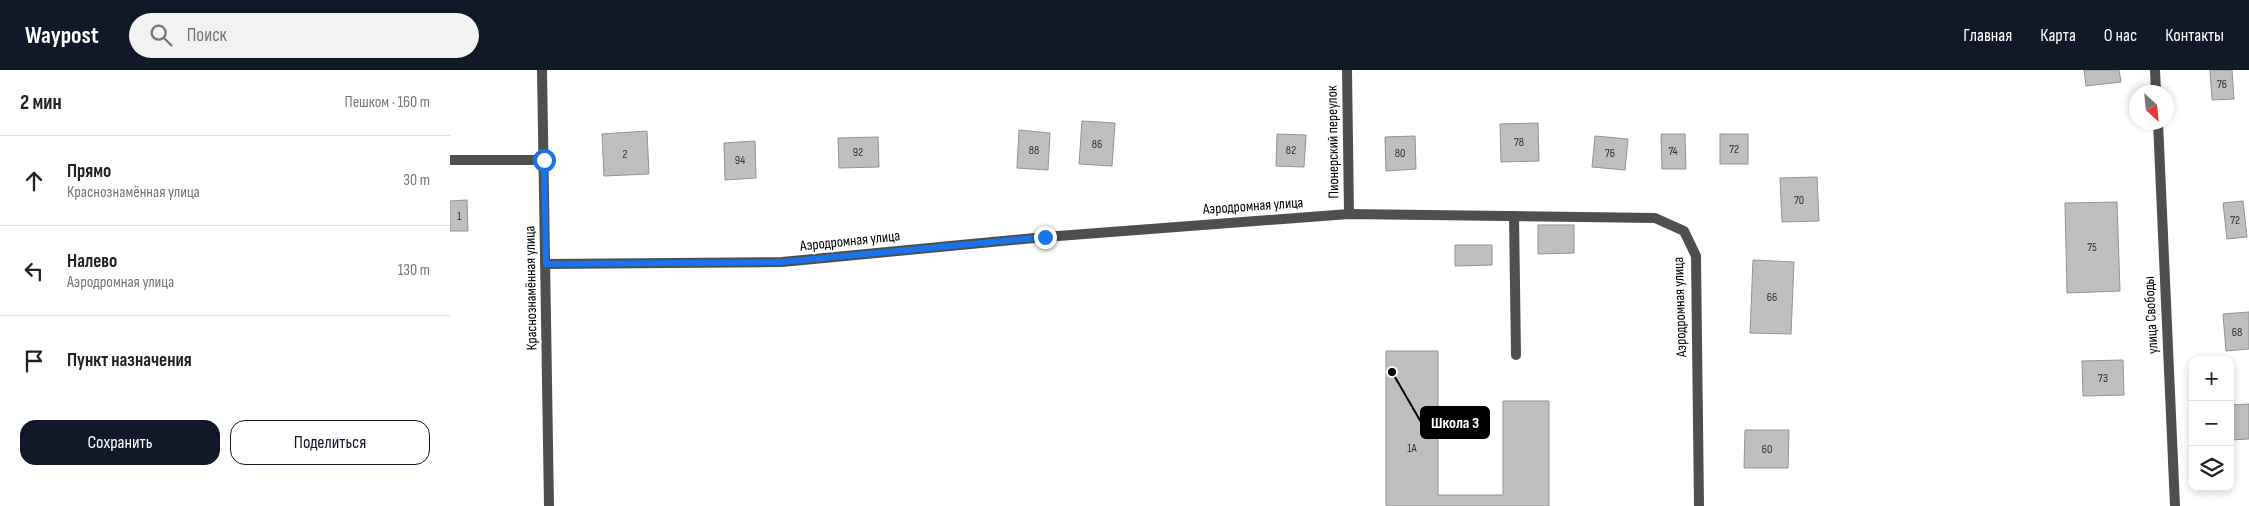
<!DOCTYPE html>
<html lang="ru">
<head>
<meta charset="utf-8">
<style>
	:root { --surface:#fff; --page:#f2f2f2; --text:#222; --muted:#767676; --line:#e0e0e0; --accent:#111827 }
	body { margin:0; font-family:"Sofia Sans Condensed",sans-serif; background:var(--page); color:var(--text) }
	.controls { position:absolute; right:15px; bottom:15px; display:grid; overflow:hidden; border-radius:10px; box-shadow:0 2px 8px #0003 }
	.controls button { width:45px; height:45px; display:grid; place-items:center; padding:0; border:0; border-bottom:1px solid var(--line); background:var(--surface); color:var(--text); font:25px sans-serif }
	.compass { position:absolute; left:1679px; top:15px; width:45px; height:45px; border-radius:50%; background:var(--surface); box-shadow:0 2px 8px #0003; rotate:153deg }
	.stop { position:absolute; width:15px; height:15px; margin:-11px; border:4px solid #1a73e8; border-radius:50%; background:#fff }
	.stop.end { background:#1a73e8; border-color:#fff; box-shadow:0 1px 5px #0008 }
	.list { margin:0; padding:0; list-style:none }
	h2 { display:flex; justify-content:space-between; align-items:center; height:65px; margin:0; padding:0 20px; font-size:21px }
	h2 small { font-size:16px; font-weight:400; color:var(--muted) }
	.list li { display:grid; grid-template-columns:32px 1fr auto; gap:15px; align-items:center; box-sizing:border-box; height:90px; padding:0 20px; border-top:1px solid var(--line) }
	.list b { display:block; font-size:19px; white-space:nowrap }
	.list p { margin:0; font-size:16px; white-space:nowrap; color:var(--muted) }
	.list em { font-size:16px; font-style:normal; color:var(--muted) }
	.actions { display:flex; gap:10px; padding:15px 20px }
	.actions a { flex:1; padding:11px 0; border:1px solid var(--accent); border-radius:15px; text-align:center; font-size:18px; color:var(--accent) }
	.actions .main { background:var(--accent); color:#fff }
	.icon { flex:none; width:28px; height:28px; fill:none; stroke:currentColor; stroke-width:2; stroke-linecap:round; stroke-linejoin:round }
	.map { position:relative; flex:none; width:1799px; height:436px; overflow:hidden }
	header { display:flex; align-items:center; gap:30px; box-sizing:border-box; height:70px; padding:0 25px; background:var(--accent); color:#fff }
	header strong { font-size:24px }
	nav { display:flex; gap:28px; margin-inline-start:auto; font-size:18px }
	.search { width:350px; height:45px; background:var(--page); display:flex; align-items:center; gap:12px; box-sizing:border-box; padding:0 18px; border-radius:28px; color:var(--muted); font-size:19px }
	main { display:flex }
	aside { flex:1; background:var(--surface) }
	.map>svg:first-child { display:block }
</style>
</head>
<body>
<header>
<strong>Waypost</strong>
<div class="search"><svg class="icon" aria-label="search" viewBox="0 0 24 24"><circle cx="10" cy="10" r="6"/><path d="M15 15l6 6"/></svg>Поиск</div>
<nav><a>Главная</a><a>Карта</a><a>О нас</a><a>Контакты</a></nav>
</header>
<main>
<aside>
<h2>2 мин<small>Пешком · 160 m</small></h2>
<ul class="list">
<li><svg class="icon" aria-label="ahead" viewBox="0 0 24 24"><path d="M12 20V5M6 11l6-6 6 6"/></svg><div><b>Прямо</b><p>Краснознамённая улица</p></div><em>30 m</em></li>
<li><svg class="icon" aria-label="left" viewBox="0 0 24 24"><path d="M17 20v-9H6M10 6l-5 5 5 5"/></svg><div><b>Налево</b><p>Аэродромная улица</p></div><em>130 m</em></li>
<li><svg class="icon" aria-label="arrive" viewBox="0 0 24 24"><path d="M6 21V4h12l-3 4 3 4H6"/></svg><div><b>Пункт назначения</b></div></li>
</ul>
<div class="actions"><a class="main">Сохранить</a><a>Поделиться</a></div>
</aside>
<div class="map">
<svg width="1799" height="436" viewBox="0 0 1799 436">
	<rect width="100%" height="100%" fill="#fff"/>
	<g fill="#bfbfbf" stroke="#939393">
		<path d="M1634,0H1669L1671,12L1636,16Z"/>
		<path d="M1760,0H1782L1784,29L1762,30Z"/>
		<path d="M632,51L665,53L662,96L629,94Z"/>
		<path d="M1088,53L1089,91L1051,92L1050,54Z"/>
		<path d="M569,60L600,63L598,100L567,98Z"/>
		<path d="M197,61L199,104L154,106L152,64Z"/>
		<path d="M827,64L856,65L854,97L826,96Z"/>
		<path d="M1211,64H1235L1236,99H1212Z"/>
		<rect x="1270" y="64" width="28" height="30"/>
		<path d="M965,66L966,99L936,101L935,67Z"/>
		<path d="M1145,66L1178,69L1175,100L1142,97Z"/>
		<path d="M428,67L429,97L389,98L388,68Z"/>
		<path d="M305,71L306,108L275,110L274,73Z"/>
		<path d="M1367,107L1369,151L1332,152L1330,108Z"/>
		<path d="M17,130L18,161H0V131Z"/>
		<path d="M1793,131L1797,167L1777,169L1773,133Z"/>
		<path d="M1667,132L1670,221L1617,223L1615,133Z"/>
		<path d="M1088,155H1124V183L1088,184Z"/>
		<path d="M1005,175H1042V195L1005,196Z"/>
		<path d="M1303,190L1344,192L1341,264L1300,263Z"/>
		<path d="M1799,242V279L1776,281L1773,244Z"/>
		<path d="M936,281H988V425H1053V331H1099V436H936Z"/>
		<path d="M1673,290L1674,325L1633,326L1632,291Z"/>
		<path d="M1799,334V369L1780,370V335Z"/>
		<path d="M1295,360H1339L1338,398H1294Z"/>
	</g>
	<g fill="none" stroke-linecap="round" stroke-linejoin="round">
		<path stroke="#4f4f4f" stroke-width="10" d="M1064,146L1066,285"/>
		<g stroke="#4f4f4f" stroke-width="10">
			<path d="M92,0L99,436"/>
			<path d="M897,0L899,144"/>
			<path d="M1705,0L1706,22"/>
			<path d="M1708,52L1725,436"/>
			<path d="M0,90H94"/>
			<path d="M96,194L332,192L595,167L899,144L1205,148L1234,161L1246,186L1249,436"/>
		</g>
	</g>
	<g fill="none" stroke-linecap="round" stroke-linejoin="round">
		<path stroke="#1a73e8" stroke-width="6" d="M94,90L96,194L332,192L595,167"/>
	</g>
	<g text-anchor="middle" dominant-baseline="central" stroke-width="4.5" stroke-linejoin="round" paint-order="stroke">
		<g font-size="12" fill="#303030">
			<text x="1772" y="14">76</text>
			<text x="1069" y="72">78</text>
			<text x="647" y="74">86</text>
			<text x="1284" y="79">72</text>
			<text x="584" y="80">88</text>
			<text x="841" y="80">82</text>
			<text x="1223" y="81">74</text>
			<text x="408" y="82">92</text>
			<text x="950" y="83">80</text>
			<text x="1160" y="83">76</text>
			<text x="175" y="84">2</text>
			<text x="290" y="90">94</text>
			<text x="1349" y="130">70</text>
			<text x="9" y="146">1</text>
			<text x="1785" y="150">72</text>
			<text x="1642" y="177">75</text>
			<text x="1322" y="227">66</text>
			<text x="1787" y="262">68</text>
			<text x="1653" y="308">73</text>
			<text x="962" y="378">1А</text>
			<text x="1317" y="379">60</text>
		</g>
		<g font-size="15" fill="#000" stroke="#fff">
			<text transform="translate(883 72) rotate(-91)">Пионерский переулок</text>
			<text transform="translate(803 136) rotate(-4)">Аэродромная улица</text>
			<text transform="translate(400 171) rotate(-6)">Аэродромная улица</text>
			<text transform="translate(81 218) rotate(-91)">Краснознамённая улица</text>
			<text transform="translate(1230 237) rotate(-92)">Аэродромная улица</text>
			<text transform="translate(1701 245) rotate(-93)">улица Свободы</text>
		</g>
	</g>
	<path fill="none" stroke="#000" stroke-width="2" d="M942 302L971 352"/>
	<circle fill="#000" stroke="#fff" stroke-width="2" cx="942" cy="302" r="5"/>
	<rect fill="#000" stroke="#000" stroke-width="2" x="971" y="337" width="68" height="31" rx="5"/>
	<g font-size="16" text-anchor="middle" font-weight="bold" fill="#fff">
		<text x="1005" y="358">Школа 3</text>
	</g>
</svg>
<div class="controls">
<button>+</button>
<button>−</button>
<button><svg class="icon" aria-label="layers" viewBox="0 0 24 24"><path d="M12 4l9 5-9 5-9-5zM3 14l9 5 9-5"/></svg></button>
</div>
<svg class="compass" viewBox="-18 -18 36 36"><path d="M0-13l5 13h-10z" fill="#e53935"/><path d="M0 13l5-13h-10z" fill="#767676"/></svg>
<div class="stop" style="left:94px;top:90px"></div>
<div class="stop end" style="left:595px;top:167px"></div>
</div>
</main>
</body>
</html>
